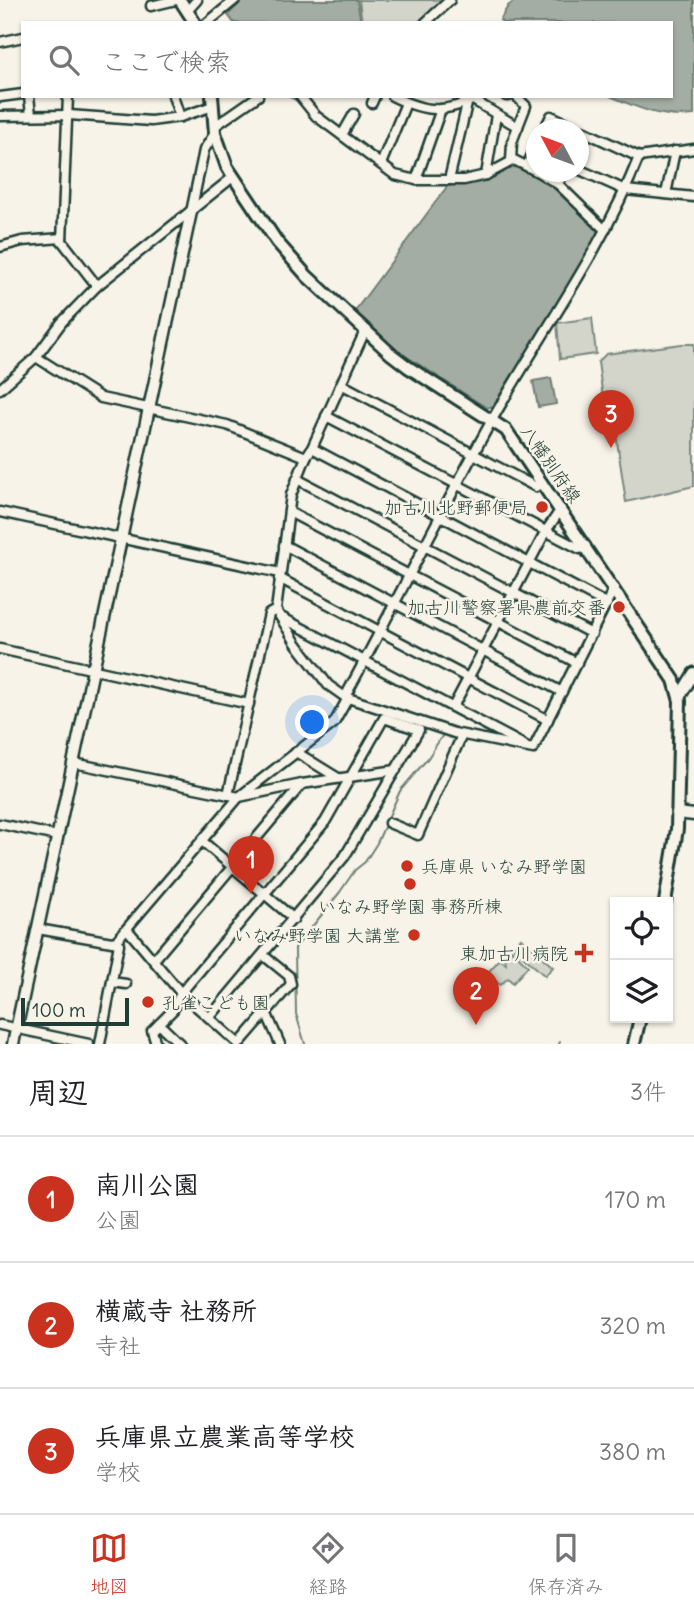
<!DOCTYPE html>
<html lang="ja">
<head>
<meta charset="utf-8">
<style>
	:root { --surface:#fff; --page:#f6f6f6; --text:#202124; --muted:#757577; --line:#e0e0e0; --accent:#c8321e }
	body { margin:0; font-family:Delius,"Klee One",sans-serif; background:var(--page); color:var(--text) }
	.controls { position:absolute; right:21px; bottom:21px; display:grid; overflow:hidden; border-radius:0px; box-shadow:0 2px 5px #0004 }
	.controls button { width:63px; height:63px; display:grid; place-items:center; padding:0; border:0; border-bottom:2px solid var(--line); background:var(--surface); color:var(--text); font:35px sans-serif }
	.compass { position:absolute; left:526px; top:119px; width:63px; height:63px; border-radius:50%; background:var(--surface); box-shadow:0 2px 5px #0004; rotate:311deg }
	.scale { position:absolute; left:21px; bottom:18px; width:108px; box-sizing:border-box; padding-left:7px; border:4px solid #1f3d34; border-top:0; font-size:19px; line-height:24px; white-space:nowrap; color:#1f3d34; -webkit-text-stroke:5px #f7f3e8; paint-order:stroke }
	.you { position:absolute; left:313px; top:723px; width:24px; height:24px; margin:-18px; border:5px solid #fff; border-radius:50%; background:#1a73e8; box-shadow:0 0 0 10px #1a73e833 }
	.badge { display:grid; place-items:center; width:46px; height:46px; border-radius:50%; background:var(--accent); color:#fff; font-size:23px; font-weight:700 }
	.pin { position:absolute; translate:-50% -58px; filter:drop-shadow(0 2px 4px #0008) }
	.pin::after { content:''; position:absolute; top:37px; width:24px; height:21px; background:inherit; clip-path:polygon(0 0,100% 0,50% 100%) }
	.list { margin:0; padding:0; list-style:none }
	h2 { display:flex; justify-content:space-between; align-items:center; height:91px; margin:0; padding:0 28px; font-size:30px }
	h2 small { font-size:23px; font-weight:400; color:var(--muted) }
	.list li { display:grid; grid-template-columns:46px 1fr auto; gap:21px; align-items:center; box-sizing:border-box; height:126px; padding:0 28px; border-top:2px solid var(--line) }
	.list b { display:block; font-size:26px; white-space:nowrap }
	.list p { margin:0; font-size:23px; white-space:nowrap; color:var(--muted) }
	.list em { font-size:23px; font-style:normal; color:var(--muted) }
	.icon { flex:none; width:38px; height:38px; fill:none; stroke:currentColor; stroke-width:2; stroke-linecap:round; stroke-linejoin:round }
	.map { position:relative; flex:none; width:694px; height:1044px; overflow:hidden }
	.search { position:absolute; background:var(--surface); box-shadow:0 2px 5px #0004; left:21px; right:21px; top:21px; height:77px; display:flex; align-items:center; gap:18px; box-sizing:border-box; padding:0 24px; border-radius:0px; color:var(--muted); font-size:26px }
	.sheet { height:469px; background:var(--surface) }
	nav { display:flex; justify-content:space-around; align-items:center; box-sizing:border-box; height:98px; border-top:2px solid var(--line); background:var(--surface); font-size:19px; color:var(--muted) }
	nav a { display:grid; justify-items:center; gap:4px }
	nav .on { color:var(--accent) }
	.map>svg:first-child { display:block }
</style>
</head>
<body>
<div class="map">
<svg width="694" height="1044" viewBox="0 0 694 1044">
	<rect width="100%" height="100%" fill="#f7f3e8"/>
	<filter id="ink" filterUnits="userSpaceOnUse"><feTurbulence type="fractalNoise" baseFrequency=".0143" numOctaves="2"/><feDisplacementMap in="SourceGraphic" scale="14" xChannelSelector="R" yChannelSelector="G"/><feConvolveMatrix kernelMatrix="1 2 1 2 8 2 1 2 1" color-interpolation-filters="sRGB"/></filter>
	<g filter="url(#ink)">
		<g fill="#d3d5ca" stroke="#79897f" stroke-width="2">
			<path d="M359,0H442L418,23H362Z"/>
			<path d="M592,318L596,354L560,359L557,323Z"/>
			<path d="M682,344H694V486L626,502L614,421L605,412L598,362L606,354Z"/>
			<path d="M521,938L553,967L545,976L513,947Z"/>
			<path d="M511,949L528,966L513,983L508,978L500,985L495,981L480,996L478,994L475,997L470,993L472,990L500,959L506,964L505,956Z"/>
		</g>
		<g fill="#a4ada3" stroke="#6f8077" stroke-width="2">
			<path d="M243,0H357L361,23H234L228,15Z"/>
			<path d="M516,0H694V115C663,119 638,108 610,96H671V23H503L500,20L508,6Z"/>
			<path d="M512,165L545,180L596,227L598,234L496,405L487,408L398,351L355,311L449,184L480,182Z"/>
			<path d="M551,378L556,404L538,407L533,381Z"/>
		</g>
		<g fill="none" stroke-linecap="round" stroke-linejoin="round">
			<g stroke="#6f8077" stroke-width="2">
				<path d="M288,96L296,100L309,114"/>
				<path d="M394,179L416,184"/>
				<path d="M421,184L448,185"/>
				<path d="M305,1044L296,1014L295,948L340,892L355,870L365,862L377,843L400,791L428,758L444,733"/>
				<path d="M559,1044L560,1042"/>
			</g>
			<g stroke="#1f3d34" stroke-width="13">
				<g id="minor">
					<path d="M151,6L176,0"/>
					<path d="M188,10L197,0"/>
					<path d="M207,23L235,0"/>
					<path d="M425,23L450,0"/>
					<path d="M0,42L23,37"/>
					<path d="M29,96L31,115"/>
					<path d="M68,96L62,241L97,286"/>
					<path d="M173,96L180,117"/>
					<path d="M300,96L316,116L395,175L416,180H464L486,175L514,160L536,171"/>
					<path d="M392,96C428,114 446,113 481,96"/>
					<path d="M506,96H509"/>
					<path d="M0,97L23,94"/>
					<path d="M473,100L518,127"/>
					<path d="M372,103L375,96"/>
					<path d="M0,116L69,115L151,121L180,117L213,106"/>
					<path d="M215,126L258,96"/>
					<path d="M544,130L551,116L639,157L694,149"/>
					<path d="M342,135L354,114"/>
					<path d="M511,161L512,142L526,106L516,96"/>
					<path d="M381,164L406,103"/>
					<path d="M527,166L536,146"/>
					<path d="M578,169L625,190L694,197"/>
					<path d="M538,172L558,184L605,230"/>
					<path d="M486,175L496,115"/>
					<path d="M416,180L441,109"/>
					<path d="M449,180L467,104"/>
					<path d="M558,184L564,172"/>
					<path d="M666,194L675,151"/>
					<path d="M191,212L204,150L215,133"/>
					<path d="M0,247L22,241L62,238"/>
					<path d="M365,331L312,448L306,457L291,495L276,610L296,643L328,685L345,697L454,733L533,749L614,588"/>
					<path d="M36,357L101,398L227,425L306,457"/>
					<path d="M341,384L536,487L542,482"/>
					<path d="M0,389L36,357L62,322L97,286L233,177"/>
					<path d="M326,416L580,549L586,546"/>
					<path d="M312,448L607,604"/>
					<path d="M297,479L592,634"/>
					<path d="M0,512L280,573"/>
					<path d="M289,512L577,663"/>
					<path d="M284,545L562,692"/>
					<path d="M279,578L548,720"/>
					<path d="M281,617L524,745"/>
					<path d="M0,649L249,704"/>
					<path d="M345,697C395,605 441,511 492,420C541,333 602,251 639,157"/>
					<path d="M453,707L546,531L561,509"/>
					<path d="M296,752L338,778"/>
					<path d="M74,763L239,797L302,784L396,770"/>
					<path d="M228,795L269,614L276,610"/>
					<path d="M389,823L418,835L462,735"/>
					<path d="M0,824L57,836"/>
					<path d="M202,841L294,919"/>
					<path d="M38,929L112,942L116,941L239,797L334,723L348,698"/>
					<path d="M127,929L181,993L239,1044"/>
					<path d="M154,960L302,784"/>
					<path d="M112,982L126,984"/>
					<path d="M266,1012L280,1044"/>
					<path d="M159,1024L180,1044"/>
					<path d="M0,1025L89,1044"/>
					<path d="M100,1044L119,944L113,942"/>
					<path d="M156,1044L152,1031L173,1010L181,993L325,822L384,718L419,730L345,856L210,1017"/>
					<path d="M239,1044L291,984L289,976L263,955"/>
				</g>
			</g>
			<g stroke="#1f3d34" stroke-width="15">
				<g id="tertiary">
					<path d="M680,696L694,673"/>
					<path d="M677,813L694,815"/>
					<path d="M13,1044L191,212"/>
				</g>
			</g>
			<g stroke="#1f3d34" stroke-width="16">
				<g id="secondary">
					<path d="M180,0L195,23"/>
					<path d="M212,96L215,133L227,167L277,242L307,276L391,354L408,367L506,430L674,680L680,701L677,829L665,902"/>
					<path d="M634,1044L640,1018"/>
				</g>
			</g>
			<use href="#minor" stroke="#f7f3e8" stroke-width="8"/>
			<use href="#tertiary" stroke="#f7f3e8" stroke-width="10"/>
			<use href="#secondary" stroke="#f7f3e8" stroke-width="10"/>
		</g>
	</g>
	<g fill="#c8321e" stroke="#f7f3e8" stroke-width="2.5">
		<circle cx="542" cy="507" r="7"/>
		<circle cx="619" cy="607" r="7"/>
		<circle cx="407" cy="866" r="7"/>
		<circle cx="410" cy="884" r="7"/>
		<circle cx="414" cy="935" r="7"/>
		<path d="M580.5 942.5h7v7h7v7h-7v7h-7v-7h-7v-7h7z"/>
		<circle cx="148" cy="1002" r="7"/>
	</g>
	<g text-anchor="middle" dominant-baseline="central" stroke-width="5" stroke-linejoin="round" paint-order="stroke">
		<g font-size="18" fill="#1f3d34" stroke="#f7f3e8">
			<text transform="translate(551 464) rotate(55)">八幡別府線</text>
		</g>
		<g font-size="18" fill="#1f3d34" stroke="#f7f3e8" text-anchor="end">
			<text x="528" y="507">加古川北野郵便局</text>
			<text x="605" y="607">加古川警察署県農前交番</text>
			<text x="421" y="866" text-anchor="start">兵庫県 いなみ野学園</text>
			<text x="410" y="906" text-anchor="middle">いなみ野学園 事務所棟</text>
			<text x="400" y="935">いなみ野学園 大講堂</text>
			<text x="568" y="953">東加古川病院</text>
			<text x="162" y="1002" text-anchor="start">孔雀こども園</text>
		</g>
	</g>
</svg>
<div class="controls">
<button><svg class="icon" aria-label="locate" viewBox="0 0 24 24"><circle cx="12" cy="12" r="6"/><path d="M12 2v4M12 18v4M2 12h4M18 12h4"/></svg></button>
<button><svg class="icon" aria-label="layers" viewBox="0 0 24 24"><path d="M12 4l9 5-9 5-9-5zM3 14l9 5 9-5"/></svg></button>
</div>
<svg class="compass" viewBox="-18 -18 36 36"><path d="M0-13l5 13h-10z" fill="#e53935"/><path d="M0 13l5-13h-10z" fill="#757577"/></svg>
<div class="scale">100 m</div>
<div class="you"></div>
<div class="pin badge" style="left:251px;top:894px">1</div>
<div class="pin badge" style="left:476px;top:1025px">2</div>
<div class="pin badge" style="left:611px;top:448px">3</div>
<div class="search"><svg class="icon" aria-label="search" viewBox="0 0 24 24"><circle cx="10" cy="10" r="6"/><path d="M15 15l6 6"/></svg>ここで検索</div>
</div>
<section class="sheet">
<h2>周辺<small>3件</small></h2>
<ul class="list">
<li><span class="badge">1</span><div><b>南川公園</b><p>公園</p></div><em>170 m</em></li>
<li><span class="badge">2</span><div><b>横蔵寺 社務所</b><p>寺社</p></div><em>320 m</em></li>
<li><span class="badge">3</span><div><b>兵庫県立農業高等学校</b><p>学校</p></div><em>380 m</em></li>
</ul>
</section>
<nav>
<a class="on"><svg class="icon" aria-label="map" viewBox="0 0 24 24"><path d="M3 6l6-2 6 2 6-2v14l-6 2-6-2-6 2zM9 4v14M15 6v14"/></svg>地図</a>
<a><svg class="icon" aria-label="directions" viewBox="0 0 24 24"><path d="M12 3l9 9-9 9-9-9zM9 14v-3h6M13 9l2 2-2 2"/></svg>経路</a>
<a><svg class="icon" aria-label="saved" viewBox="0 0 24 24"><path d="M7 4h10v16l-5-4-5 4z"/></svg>保存済み</a>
</nav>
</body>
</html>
